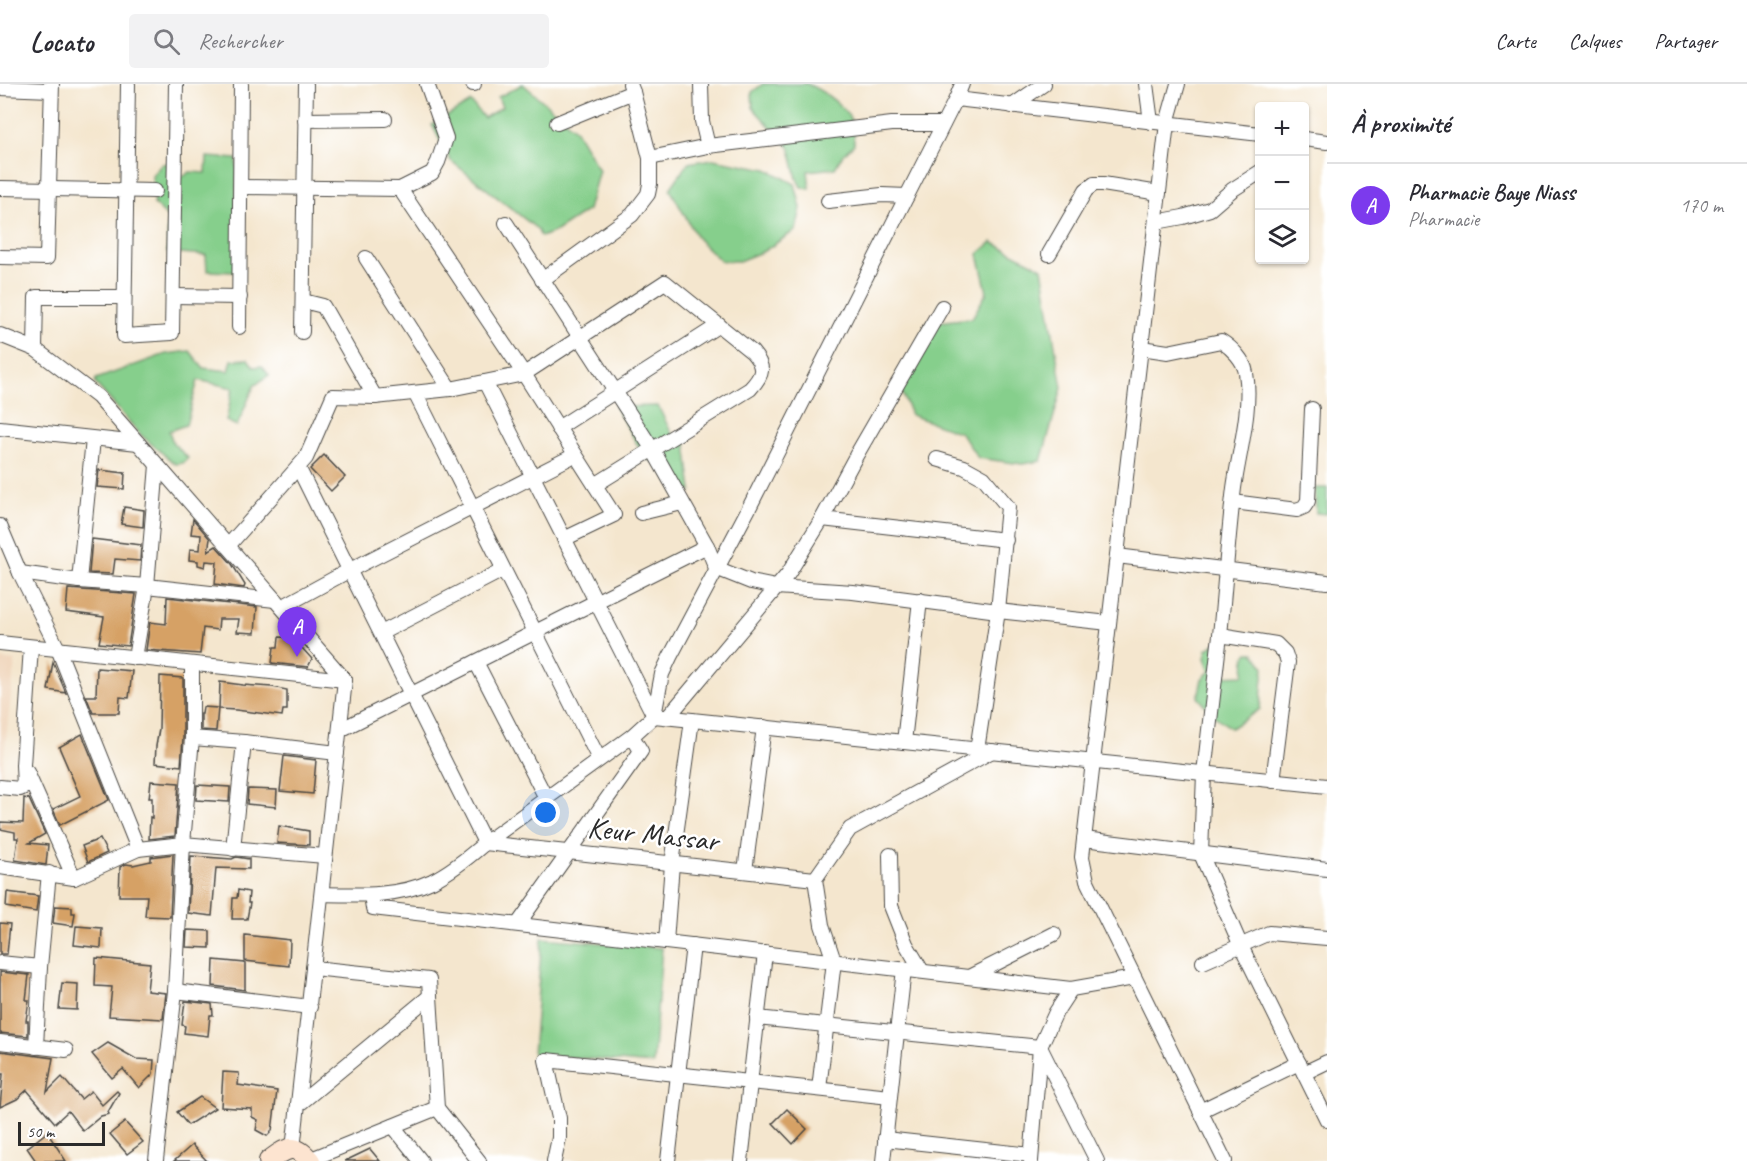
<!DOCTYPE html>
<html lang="fr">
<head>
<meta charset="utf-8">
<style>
	:root { --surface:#fff; --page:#f2f2f3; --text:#2b2b33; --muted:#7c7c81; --line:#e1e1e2; --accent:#7c3aed }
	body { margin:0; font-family:Caveat,sans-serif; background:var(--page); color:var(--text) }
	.controls { position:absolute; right:18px; top:18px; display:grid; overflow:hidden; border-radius:6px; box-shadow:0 2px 4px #0004 }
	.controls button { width:54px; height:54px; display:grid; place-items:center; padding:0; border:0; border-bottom:2px solid var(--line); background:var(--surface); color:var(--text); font:30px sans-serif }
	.scale { position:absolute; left:18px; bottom:15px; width:87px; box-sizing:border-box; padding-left:6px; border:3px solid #2b2b2b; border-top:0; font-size:16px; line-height:21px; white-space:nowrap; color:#2b2b2b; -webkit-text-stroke:4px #fff; paint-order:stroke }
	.you { position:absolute; left:546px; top:729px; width:21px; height:21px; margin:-15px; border:4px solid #fff; border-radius:50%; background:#1a73e8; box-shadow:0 0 0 9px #1a73e833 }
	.badge { display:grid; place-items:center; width:39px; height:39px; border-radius:50%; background:var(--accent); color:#fff; font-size:20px; font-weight:700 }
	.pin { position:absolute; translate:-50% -50px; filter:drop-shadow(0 2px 3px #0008) }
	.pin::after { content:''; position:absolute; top:32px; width:21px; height:18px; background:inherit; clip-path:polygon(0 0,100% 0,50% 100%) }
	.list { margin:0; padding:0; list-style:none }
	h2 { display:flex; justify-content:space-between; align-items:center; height:78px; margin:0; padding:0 24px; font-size:26px }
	h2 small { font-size:20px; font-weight:400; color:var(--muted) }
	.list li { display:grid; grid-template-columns:39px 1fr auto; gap:18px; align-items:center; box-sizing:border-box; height:84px; padding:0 24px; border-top:2px solid var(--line) }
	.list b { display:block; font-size:22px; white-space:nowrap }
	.list p { margin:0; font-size:20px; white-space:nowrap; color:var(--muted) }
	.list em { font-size:20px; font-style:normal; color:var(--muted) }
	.icon { flex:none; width:33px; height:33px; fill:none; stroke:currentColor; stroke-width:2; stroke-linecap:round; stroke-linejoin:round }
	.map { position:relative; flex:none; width:1327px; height:1077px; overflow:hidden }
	header { display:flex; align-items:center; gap:36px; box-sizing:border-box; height:84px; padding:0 30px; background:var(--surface); border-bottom:2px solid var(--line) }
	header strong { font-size:28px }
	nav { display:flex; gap:33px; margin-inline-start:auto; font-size:21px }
	.search { width:420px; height:54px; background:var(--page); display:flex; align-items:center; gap:15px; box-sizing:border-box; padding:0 21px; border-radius:6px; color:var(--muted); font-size:22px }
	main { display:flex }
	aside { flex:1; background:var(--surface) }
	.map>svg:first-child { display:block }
</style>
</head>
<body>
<header>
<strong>Locato</strong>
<div class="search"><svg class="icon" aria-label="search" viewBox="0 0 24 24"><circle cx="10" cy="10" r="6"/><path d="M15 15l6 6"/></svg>Rechercher</div>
<nav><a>Carte</a><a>Calques</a><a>Partager</a></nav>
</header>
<main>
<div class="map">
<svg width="1327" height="1077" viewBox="0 0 1327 1077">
	<rect width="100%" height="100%" fill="#fff"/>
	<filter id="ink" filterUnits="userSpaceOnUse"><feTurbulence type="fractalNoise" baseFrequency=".0167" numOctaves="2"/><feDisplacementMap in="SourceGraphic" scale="12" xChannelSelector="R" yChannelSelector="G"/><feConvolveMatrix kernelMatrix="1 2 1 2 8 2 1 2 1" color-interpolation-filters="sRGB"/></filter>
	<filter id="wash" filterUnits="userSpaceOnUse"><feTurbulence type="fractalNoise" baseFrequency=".008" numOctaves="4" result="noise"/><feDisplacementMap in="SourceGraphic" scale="24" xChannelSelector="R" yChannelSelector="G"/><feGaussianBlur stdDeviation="1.35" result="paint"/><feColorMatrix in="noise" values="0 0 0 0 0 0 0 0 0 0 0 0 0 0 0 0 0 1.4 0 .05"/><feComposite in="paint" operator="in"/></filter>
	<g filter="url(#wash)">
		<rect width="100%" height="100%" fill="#f4e6ce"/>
		<path fill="#f0d6bc" d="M0,575L15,577L1,698H0Z"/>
		<g fill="#86cf8c" stroke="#587d5c" stroke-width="1.5">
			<path d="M523,0L575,45L599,86L588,126L556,147L541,153L537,145L450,76L432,41L471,18L484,34L502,23L498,13Z"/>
			<path d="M763,0H807C822,6 849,24 853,41C855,46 854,54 854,60L843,71L835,84L808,87L810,105L801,103L797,95L790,64L753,24L752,8Z"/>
			<path d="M207,73L237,75L235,188L207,187L206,171L167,168L168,134L154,120L152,91L162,80L169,79L168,92H184L190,88L206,89Z"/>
			<path d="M713,75L767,85L795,100L801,124L796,146L764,167L739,177H721L698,155L670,105L688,79Z"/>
			<path d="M992,158L1042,184L1062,304L1041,377L1022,380L978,374L961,349L911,331L899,301L927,239L972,234L987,208L978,170Z"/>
			<path d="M190,267L203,284L229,287L232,276L248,275L254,283L262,282L269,291L254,302L237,342L226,337L233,304L198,296L186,341L169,347L173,359L188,374L183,379L175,380L141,351L95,299L96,295L166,270Z"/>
			<path d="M658,322L674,354L685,352L692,407L678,410L668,383L646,375L615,323Z"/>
			<path d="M1315,404H1327V430L1316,429Z"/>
			<path d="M1217,559L1221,592L1244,591L1245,573L1248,569H1254L1264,583L1260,625L1231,644L1213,631L1198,613L1202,595L1210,587L1205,574L1207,565Z"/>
			<path d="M542,854L662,864L653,980L533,970Z"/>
		</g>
		<g id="blocks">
			<g fill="#d6a165">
				<path d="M324,371L345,393L331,407L310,385Z"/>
				<path d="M99,386L125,389L124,405L97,403Z"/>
				<path d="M124,423L144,426L143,443L121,440Z"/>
				<path d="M193,435L210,455L208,467L216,462L232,480L245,501L244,504L215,500L217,478L206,477L205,483L198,481V477L189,476L190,465L200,466L201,451L191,450Z"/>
				<path d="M92,455L141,461L140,477L115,475L113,490L89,489Z"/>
				<path d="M68,505L136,510L128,562L99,559L104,533L66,528Z"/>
				<path d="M167,513L257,523L255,549L237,548L239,535H219L218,546L203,544L200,570L146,566L150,538L166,540Z"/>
				<path d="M279,553L293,554L312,575L308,583L272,579L274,563H278Z"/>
				<path d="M53,578L66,609L48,606Z"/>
				<path d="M97,584L132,587L129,614L120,613L119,629H93L86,612H96Z"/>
				<path d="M160,592L183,594V654L181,682L155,679L156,662L159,645Z"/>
				<path d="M220,598L243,601L272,603L287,606V626H283L282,632L236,626L219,625Z"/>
				<path d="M203,623L218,624L216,647L201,646V630H202Z"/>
				<path d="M82,650L109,716L60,741L53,725L80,712L59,663Z"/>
				<path d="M284,672L316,676L313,710L280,707Z"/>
				<path d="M151,697L179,699L175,752L149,755L150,733L152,734V714H149Z"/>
				<path d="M197,701L230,703L229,718L196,716Z"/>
				<path d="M248,705L277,706L276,723L247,720Z"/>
				<path d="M24,714L29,715L45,750L29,759L48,761L46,781L15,776L18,754H15V748L0,745V738L23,739Z"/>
				<path d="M279,742L309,747V761L277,759Z"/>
				<path d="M100,755L107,769L88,778L82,762Z"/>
				<path d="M173,770L170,833L145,832L147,812H119L120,783L126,780L133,781L151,777V773Z"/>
				<path d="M191,772L232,775L236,773L249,775V785L216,784L212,832L188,829Z"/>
				<path d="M238,806L249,808L248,819H250L247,835H232L233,814H237Z"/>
				<path d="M7,808L38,812L36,828L6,823Z"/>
				<path d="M55,822L72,823V829H75L73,842L53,839Z"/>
				<path d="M0,839L10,840L7,870H0Z"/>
				<path d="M76,842L102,844L101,864L74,861Z"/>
				<path d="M187,846L210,847V864L186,863Z"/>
				<path d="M245,851L290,856L289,882L245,877Z"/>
				<path d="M96,874L150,879L147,907L166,909L163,935L109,932L112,903L95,902Z"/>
				<path d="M214,876L245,879V906L213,902Z"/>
				<path d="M0,888L29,891L26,916H29L26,937H28V952L0,949Z"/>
				<path d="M62,899L78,900L77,926L59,925Z"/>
				<path d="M185,917L212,920L213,931H210L208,952L184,949L185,942L182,941Z"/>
				<path d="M108,959L136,975L154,976L153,990L139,1004L123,985L112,994L92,970Z"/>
				<path d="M0,967L53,974L47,1008L62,993L81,1015L91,1007L102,1021L117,1007L119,1009L108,1028L109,1030L101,1032L83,1047L68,1027L55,1039L27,1006L17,1015L0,1023L3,990H0Z"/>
				<path d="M223,988L239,989L238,1001L277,1007L272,1047L267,1052L256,1046L258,1036L252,1033V1025L221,1023Z"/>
				<path d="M200,1013L215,1024L188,1041L177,1028Z"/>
				<path d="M787,1025L807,1045L793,1060L773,1039Z"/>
				<path d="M125,1038L143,1058L127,1070L110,1050Z"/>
				<path d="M47,1048L66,1077H36L27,1064Z"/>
				<path d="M192,1061L207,1077H174Z"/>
				<path d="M370,1065L380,1077H345Z"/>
			</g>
		</g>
	</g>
	<g filter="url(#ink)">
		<use href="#blocks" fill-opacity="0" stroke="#494743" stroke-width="1.5"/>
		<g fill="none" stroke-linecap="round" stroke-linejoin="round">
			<g stroke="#494743" stroke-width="16">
				<g id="street">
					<path d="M128,0L124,252L172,249L176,0"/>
					<path d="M473,0H474"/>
					<path d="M701,0L702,37L708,62"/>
					<path d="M1146,0L1151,38"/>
					<path d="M1178,0L1167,39L1082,773L1087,797L1225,1077"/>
					<path d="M0,4L51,6"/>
					<path d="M956,15L1260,50"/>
					<path d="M1012,22L1044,0"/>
					<path d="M305,36L385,35"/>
					<path d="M557,39L633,8"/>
					<path d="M1304,55L1327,58"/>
					<path d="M650,74L708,62L892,40H943"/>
					<path d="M241,103L400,105L432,89L438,78L446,54L427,0"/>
					<path d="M0,104L155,107"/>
					<path d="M400,105L524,290L614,431L564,455"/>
					<path d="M828,117L882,111L907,112"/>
					<path d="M1156,138L1183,133L1210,125L1232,106L1260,88"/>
					<path d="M506,139L653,366L707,462L716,484L751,498L776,503L853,508L998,527L1109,539"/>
					<path d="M1049,170L1086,106L1094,100H1103L1159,109"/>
					<path d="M0,173L47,174L52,0"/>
					<path d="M366,174L450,305"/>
					<path d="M542,196L632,131L648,110L650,100V74L633,8L630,0"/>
					<path d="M173,212L240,213"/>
					<path d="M303,217L323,222L375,313"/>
					<path d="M239,243L241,0"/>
					<path d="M302,248L306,0"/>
					<path d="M0,251L35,265L98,313L345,596L293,1065"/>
					<path d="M1141,264L1168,268L1221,257C1232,264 1244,276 1246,289C1252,324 1239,368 1234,404C1228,452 1225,502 1220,551L1276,560L1285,569L1288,578L1273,697"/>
					<path d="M35,265L36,213H124"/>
					<path d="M485,298L654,632"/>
					<path d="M415,309L599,675"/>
					<path d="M0,344L138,359"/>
					<path d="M558,344L719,241"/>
					<path d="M937,375L964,383L984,394L1008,423L998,527L977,666"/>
					<path d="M298,383L485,759L815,795"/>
					<path d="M1233,418L1297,426L1304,423L1308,417L1312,325"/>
					<path d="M641,429L682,419"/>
					<path d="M822,435L1006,456"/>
					<path d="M0,442L20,489L58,565L138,765"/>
					<path d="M228,462L306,374L333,312L375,313L450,305L524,290L665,198L752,268C765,283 764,290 750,305L595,401"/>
					<path d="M1117,472L1327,498"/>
					<path d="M20,489L79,497L147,502L275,516"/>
					<path d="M79,497L93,355"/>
					<path d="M282,523L350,486L575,371"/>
					<path d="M381,549L503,486"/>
					<path d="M1220,551L1204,689L1201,770L1240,860L1327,1036"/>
					<path d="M0,559L345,596"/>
					<path d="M135,574L147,502L157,381"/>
					<path d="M476,578L546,714"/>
					<path d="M654,632L1327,702"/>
					<path d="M668,633L788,490L822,435L857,370L942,223"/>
					<path d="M340,646L707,462"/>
					<path d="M192,654L244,658L337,669"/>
					<path d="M904,658L920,516"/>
					<path d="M27,688L74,794"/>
					<path d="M0,703L20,705L24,703L23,681L31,563"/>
					<path d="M1084,755L1327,785"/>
					<path d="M233,765L244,658"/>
					<path d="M890,771L891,822L906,860L922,887"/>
					<path d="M0,783L74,794L138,765L183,760L325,772"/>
					<path d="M745,787L764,643"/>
					<path d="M322,810C358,811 398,813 432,797C452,787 469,773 485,759L632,652L654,632L662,590L670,573L748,426L956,15L962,0"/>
					<path d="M371,811L373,824L1071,905L1134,894"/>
					<path d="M518,840L641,667L632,652"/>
					<path d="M666,858L672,780L692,636"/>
					<path d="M1203,878L1269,849L1327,854"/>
					<path d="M0,879L40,883L49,789"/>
					<path d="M313,884L429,896L437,1024L479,1077"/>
					<path d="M969,893L1054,850"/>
					<path d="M175,907L310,923"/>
					<path d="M757,934L1040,963"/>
					<path d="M0,958L66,966"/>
					<path d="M36,963L40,883"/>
					<path d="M1041,965L1097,1077"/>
					<path d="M1304,989L1327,978"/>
					<path d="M819,1005L834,877L822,841L815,795L850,745L992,667"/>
					<path d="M298,1021L430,912"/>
					<path d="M1200,1027L1299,979"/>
					<path d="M393,1042L421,1077"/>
					<path d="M885,1055L1031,1071"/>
					<path d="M156,1076L175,907L183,760L192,654V580"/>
					<path d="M309,1076L437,1024"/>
					<path d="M554,1077L559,1054V1034L546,976L890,1013"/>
					<path d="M668,1077L693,861"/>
					<path d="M741,1077L765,869"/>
					<path d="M883,1077L904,885"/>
					<path d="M1031,1077L1040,963L1056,928L1071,905"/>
				</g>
			</g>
			<g stroke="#494743" stroke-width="22">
				<path id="secondary" d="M269,1077C286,1064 295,1058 310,1077"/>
			</g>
			<use href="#street" stroke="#fff" stroke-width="14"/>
			<use href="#secondary" stroke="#fde4d0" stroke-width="20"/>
		</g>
	</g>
	<g text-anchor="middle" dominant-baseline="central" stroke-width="5" stroke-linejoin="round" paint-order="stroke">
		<g font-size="30" fill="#2b2b2b" stroke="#fff">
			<text transform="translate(653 750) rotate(6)">Keur Massar</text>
		</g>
	</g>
</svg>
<div class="controls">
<button>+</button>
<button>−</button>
<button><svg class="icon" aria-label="layers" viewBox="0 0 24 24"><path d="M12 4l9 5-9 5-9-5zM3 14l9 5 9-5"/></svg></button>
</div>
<div class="scale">50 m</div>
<div class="you"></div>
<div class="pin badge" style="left:297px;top:573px">A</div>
</div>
<aside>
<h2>À proximité<small></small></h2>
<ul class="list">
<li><span class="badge">A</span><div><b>Pharmacie Baye Niass</b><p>Pharmacie</p></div><em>170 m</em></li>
</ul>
</aside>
</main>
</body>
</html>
